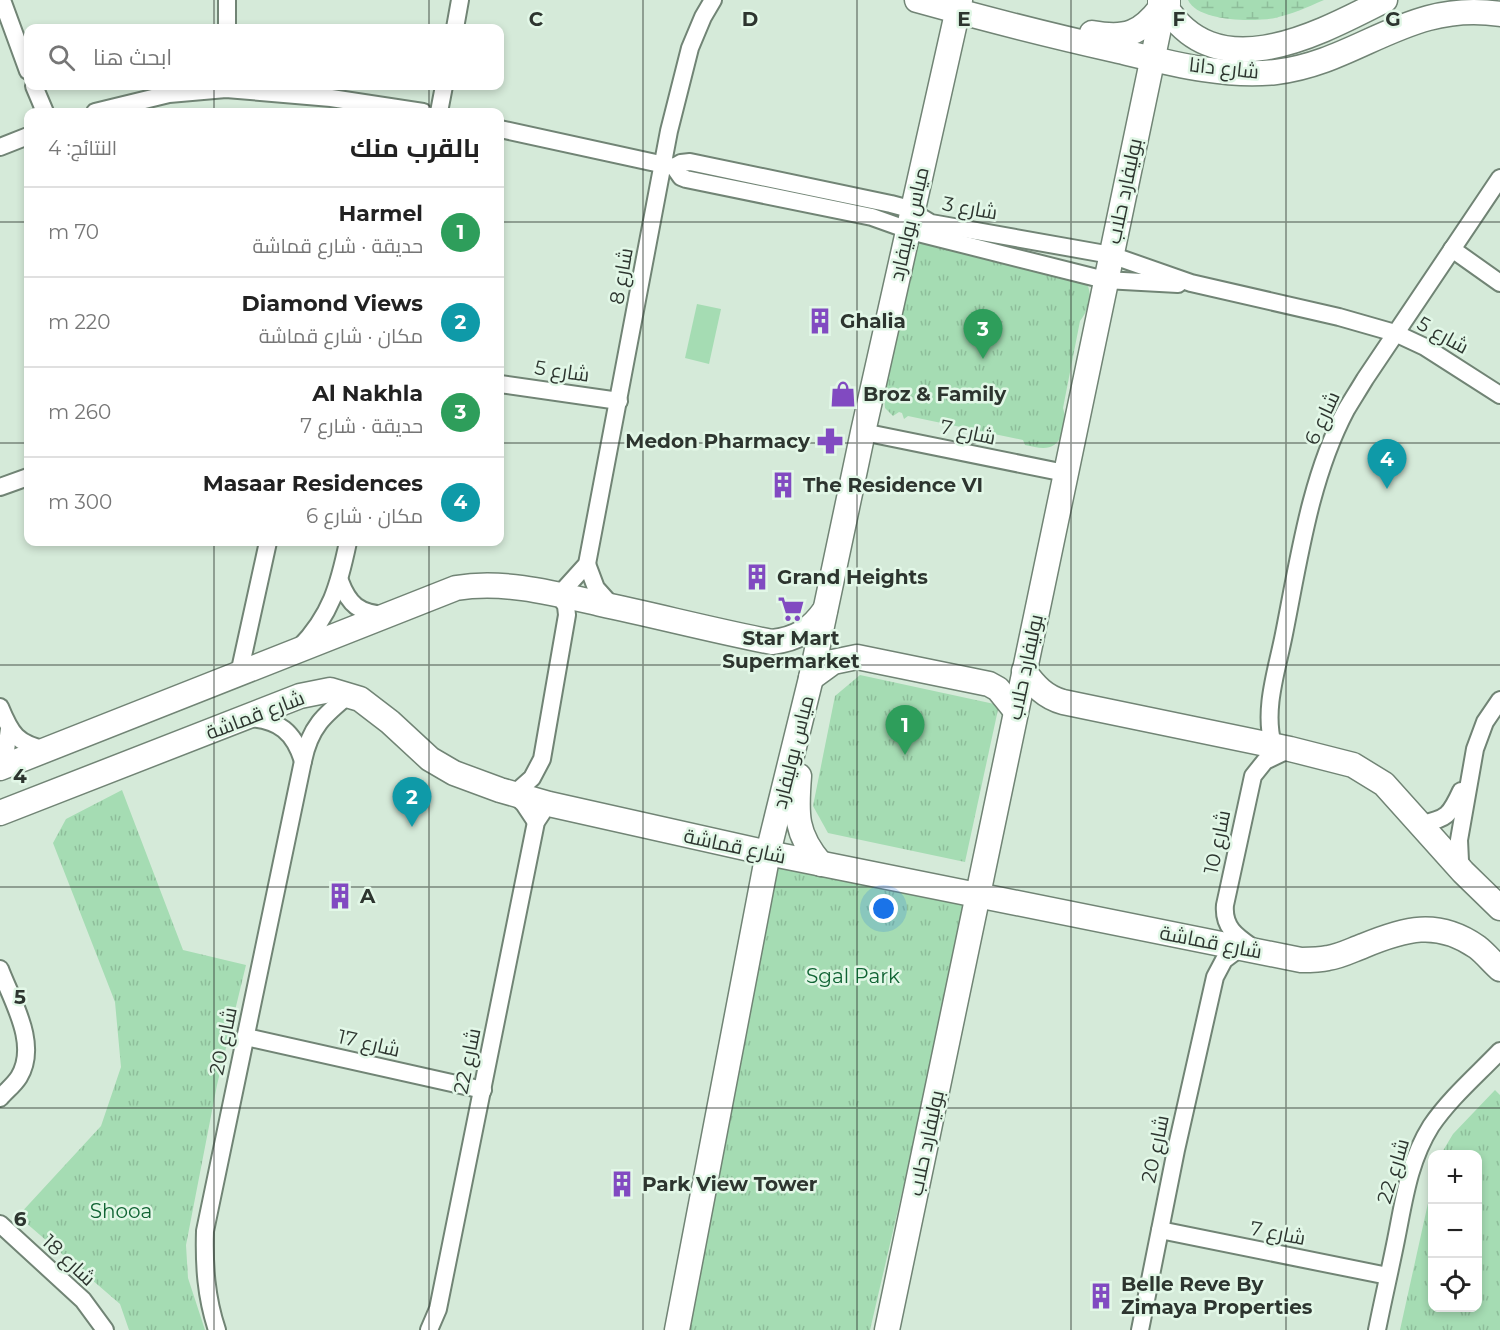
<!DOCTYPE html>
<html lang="ar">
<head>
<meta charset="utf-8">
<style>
	:root { --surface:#fff; --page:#f6f6f6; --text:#222; --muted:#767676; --line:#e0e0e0; --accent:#814ac1 }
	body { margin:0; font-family:Montserrat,Cairo,sans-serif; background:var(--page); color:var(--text); direction:rtl }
	.controls { position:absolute; right:18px; bottom:18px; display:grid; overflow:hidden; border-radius:12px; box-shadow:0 3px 9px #0003 }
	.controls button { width:54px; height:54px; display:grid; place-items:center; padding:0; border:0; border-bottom:2px solid var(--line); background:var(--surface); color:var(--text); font:30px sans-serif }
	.you { position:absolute; left:884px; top:909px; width:21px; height:21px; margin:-15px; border:4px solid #fff; border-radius:50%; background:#1a73e8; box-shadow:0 0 0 9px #1a73e833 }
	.badge { display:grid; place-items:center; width:39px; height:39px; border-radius:50%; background:var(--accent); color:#fff; font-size:20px; font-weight:700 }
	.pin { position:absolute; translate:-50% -50px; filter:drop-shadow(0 2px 3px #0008) }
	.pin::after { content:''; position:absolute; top:32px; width:21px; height:18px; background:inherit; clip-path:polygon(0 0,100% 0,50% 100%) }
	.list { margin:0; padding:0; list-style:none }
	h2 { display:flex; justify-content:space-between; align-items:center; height:78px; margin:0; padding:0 24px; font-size:26px }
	h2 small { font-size:20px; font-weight:400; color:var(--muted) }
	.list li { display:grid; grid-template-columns:39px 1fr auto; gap:18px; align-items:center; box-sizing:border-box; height:90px; padding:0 24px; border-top:2px solid var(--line) }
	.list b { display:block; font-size:22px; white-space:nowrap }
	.list p { margin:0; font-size:20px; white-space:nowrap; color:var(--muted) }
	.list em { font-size:20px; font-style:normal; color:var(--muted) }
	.icon { flex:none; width:33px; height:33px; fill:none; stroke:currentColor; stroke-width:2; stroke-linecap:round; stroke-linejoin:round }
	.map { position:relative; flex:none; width:1500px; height:1330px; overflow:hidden; direction:ltr }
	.search { position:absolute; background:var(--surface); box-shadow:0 3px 9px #0003; left:24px; top:24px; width:480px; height:66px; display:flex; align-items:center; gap:15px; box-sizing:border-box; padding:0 21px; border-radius:12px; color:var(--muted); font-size:22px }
	.panel { position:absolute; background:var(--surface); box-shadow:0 3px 9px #0003; left:24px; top:108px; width:480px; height:438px; border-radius:12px; direction:rtl }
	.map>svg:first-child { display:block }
</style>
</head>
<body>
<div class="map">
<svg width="1500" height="1330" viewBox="0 0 1500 1330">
	<defs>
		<pattern id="wetland-marsh" width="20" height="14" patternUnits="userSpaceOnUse" patternTransform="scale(1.5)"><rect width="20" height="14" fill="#a5dcb3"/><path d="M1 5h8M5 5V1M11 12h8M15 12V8" fill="none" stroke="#8ebd9a"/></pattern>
		<pattern id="park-tufts" width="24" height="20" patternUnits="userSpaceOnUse" patternTransform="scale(1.5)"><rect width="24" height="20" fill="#a5dcb3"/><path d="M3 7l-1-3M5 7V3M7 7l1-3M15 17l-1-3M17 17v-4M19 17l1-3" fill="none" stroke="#8ebd9a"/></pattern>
	</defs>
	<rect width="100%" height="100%" fill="#d5ead9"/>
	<path fill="#a5dcb3" d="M697,304L721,309L709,364L685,358Z"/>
	<path fill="url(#wetland-marsh)" d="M1188,0H1324C1308,7 1292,14 1275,18C1254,22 1198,22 1188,0Z"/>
	<g fill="url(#park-tufts)">
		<path d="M926,242L1085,281C1094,293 1089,310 1080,321L1063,408C1066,418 1065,423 1062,433C1056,452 1042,449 1025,445L1023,440L908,416L904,419L902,413L899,412L893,416L885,408L884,396L917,248L920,243Z"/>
		<path d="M860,675L999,705L965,862L828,833L813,806L835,696Z"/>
		<path d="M122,790L183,950L246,965L217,1085L186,1245L188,1278L205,1330H129L120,1304L18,1216L101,1126L121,1067L115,1002L53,843L66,819Z"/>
		<path d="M776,862L970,900L870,1330H686Z"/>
		<path d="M1495,1090L1500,1095V1330H1400L1432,1185V1308H1478V1154H1441L1453,1134Z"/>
	</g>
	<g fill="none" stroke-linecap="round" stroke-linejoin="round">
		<g stroke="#718475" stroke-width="20">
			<g id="street">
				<path d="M2,0L28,71"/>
				<path d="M227,28V0"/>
				<path d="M455,28L460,0"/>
				<path d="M34,86L45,112"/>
				<path d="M95,112L169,94L226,89L331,98L423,112"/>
				<path d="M439,112L444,86"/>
				<path d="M500,129L674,167L681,177L686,179L872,217L914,232L1105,280L1178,284"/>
				<path d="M0,147L28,136"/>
				<path d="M674,167L681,163L690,162L891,204L906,208L931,223L1111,255L1191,283L1339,317L1395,333L1425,347L1500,395"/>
				<path d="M1452,249L1500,283"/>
				<path d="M500,384L619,401"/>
				<path d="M863,432L1065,473"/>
				<path d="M0,487L28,477"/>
				<path d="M587,564L596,588L613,607"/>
				<path d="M340,581C349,605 359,613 385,615"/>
				<path d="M299,648C331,615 339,585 348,542"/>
				<path d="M239,674L268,542"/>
				<path d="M0,707C11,734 17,744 47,750"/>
				<path d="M249,718C279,720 294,732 303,761"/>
				<path d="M1273,745C1263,709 1277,670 1284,634C1299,559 1310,478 1346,410C1352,400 1359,389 1365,379L1500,178"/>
				<path d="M0,763L6,750L9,729"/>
				<path d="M536,822L524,804L514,794L532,778L542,759L567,615L566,606L559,595L587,564L669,131L690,48L703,17L713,0"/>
				<path d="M1421,824C1447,819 1450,815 1461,791"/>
				<path d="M1463,870L1460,861L1459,840L1475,749L1485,722L1500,700"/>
				<path d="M1252,947C1236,936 1223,927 1225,905L1253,776L1265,761L1290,749"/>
				<path d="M0,969C12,1001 39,1044 19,1077C14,1085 6,1091 0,1098"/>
				<path d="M246,1037L483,1090"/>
				<path d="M0,1224L83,1300L105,1330"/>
				<path d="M1160,1230L1388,1276"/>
				<path d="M217,1330C206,1297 204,1266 205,1231L303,761C310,727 324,715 350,694"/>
				<path d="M429,1330L438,1309L536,822L542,813"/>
				<path d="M1140,1330L1176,1150L1215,977L1224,960L1240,948"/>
				<path d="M1377,1330C1383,1300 1390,1270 1396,1240C1404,1200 1409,1161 1431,1126C1450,1098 1477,1075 1500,1051"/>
			</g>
		</g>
		<g stroke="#718475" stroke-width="27">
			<g id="secondary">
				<path d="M917,0C982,18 1048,35 1115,50C1166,62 1223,78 1276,72C1359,62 1408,0 1500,14"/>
				<path d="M1164,4C1216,90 1318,34 1385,0"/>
				<path d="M1092,33C1126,39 1141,34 1162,6"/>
				<path d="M1024,671C1035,686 1045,697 1063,702L1290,749L1353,765L1384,784L1463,872L1500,908"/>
				<path d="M811,678L833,662L857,657L989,684L998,689L1015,710"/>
				<path d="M0,768L456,588C504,580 553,593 601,604C658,616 715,631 772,642C797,639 811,630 825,610"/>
				<path d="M799,776C796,814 795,834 821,864"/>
				<path d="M0,813L300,696L330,690L360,699L390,722L430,759L454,773L500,790L549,804L768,853L1301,960C1310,960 1319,960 1328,958C1341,956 1352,950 1363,946C1404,929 1437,919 1477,947C1485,953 1492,962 1500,969"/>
				<path d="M677,1330L768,853L811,678L863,432L960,0"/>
				<path d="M887,1330L1164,4"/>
			</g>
		</g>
		<g stroke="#718475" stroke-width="34">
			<path id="highway" d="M1164,4V0"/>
		</g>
		<use href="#street" stroke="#fff" stroke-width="16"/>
		<use href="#secondary" stroke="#fff" stroke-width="24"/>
		<use href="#highway" stroke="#fff" stroke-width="32"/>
	</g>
	<path fill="none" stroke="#2d352f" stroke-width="1.5" stroke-opacity="0.55" d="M214,0V28M429,0V28M643,0V1330M857,0V1330M1071,0V1330M1286,0V1330M214,86V112M429,86V112M0,222H28M500,222H1500M0,443H28M500,443H1500M214,542V1330M429,542V1330M0,665H1500M0,887H1500M0,1108H1500"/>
	<defs>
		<g id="building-bare" transform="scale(2.07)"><path d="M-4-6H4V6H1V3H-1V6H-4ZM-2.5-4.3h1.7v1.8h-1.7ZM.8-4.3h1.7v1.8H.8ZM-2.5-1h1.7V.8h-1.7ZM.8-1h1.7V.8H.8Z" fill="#814ac1" stroke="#e2f7e7" stroke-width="2.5" paint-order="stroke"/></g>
		<g id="shop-bare" transform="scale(2.07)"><path d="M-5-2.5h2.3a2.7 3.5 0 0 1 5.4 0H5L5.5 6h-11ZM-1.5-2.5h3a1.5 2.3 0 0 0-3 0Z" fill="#814ac1" stroke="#e2f7e7" stroke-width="2.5" paint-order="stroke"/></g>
		<g id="pharmacy-bare" transform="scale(2.07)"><path d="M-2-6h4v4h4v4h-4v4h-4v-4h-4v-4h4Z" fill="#814ac1" stroke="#e2f7e7" stroke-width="2.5" paint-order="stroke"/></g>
		<g id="supermarket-bare" transform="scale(2.07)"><path d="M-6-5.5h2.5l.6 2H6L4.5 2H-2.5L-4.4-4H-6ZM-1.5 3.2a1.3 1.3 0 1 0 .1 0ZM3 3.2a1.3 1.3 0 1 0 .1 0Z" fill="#814ac1" stroke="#e2f7e7" stroke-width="2.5" paint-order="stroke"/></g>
	</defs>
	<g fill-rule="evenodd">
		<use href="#building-bare" x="820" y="321"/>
		<use href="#shop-bare" x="843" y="394"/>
		<use href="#pharmacy-bare" x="830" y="441"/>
		<use href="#building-bare" x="783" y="485"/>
		<use href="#building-bare" x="757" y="577"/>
		<use href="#supermarket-bare" x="791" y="609"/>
		<use href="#building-bare" x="340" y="896"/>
		<use href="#building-bare" x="622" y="1184"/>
		<use href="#building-bare" x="1101" y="1296"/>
	</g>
	<g text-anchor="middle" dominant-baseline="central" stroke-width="5" stroke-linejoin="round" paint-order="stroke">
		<g font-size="20" fill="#2d352f" stroke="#e2f7e7">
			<text transform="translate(1224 68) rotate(6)">شارع دانا</text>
			<text transform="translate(1124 191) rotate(-78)">بوليفارد حلاب</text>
			<text transform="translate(970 208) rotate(10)">شارع 3</text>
			<text transform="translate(909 224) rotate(-77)">مياس بوليفارد</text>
			<text transform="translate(621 276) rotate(-80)">شارع 8</text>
			<text transform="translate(1443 335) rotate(29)">شارع 5</text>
			<text transform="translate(562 371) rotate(8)">شارع 5</text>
			<text transform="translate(1322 418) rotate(-65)">شارع 6</text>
			<text transform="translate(968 432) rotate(12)">شارع 7</text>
			<text transform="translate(1025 667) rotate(-78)">بوليفارد حلاب</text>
			<text transform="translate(255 715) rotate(-21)">شارع قماشة</text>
			<text transform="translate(793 752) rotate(-76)">مياس بوليفارد</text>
			<text transform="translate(1217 842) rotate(-78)">شارع 10</text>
			<text transform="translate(735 846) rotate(12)">شارع قماشة</text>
			<text transform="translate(1211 942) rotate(11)">شارع قماشة</text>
			<text transform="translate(223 1041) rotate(-78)">شارع 20</text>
			<text transform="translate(369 1043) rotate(13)">شارع 17</text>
			<text transform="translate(467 1061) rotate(-78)">شارع 22</text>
			<text transform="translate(926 1143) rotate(-78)">بوليفارد حلاب</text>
			<text transform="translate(1155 1149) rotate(-78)">شارع 20</text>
			<text transform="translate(1393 1171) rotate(-73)">شارع 22</text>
			<text transform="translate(1278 1233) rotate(11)">شارع 7</text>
			<text transform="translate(69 1260) rotate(43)">شارع 18</text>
		</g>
		<g font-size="20" font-weight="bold" fill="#2d352f" stroke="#e2f7e7" text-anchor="start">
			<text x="840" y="321">Ghalia</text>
			<text x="863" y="394">Broz &amp; Family</text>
			<text x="810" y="441" text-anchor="end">Medon Pharmacy</text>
			<text x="803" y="485">The Residence VI</text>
			<text x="777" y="577">Grand Heights</text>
			<text x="791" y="638" text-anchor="middle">Star Mart<tspan x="791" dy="23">Supermarket</tspan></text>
			<text x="360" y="896">A</text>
			<text x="642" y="1184">Park View Tower</text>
			<text x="1121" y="1284">Belle Reve By<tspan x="1121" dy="23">Zimaya Properties</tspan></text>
		</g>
		<g font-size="20" fill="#116434" stroke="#e2f7e7">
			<text x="853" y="976">Sgal Park</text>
			<text x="121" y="1211">Shooa</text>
		</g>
	</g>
	<g font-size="20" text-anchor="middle" font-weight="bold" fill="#2d352f" stroke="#e2f7e7" stroke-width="5" stroke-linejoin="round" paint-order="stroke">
		<text x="536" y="26">C</text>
		<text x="750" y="26">D</text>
		<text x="964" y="26">E</text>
		<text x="1179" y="26">F</text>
		<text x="1393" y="26">G</text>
		<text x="20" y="783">4</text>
		<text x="20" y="1004">5</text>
		<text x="20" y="1226">6</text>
	</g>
</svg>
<div class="controls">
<button>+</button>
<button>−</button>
<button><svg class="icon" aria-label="locate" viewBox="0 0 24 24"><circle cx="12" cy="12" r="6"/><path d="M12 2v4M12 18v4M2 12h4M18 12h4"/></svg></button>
</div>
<div class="you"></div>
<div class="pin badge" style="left:905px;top:755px;background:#2e9e5b">1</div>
<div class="pin badge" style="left:412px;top:827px;background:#0f9aa8">2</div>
<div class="pin badge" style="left:983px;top:359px;background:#2e9e5b">3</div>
<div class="pin badge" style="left:1387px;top:489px;background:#0f9aa8">4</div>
<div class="search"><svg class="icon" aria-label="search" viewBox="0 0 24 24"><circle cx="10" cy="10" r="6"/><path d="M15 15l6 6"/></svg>ابحث هنا</div>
<section class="panel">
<h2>بالقرب منك<small>النتائج: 4</small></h2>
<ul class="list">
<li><span class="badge" style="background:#2e9e5b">1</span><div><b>Harmel</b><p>حديقة · شارع قماشة</p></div><em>70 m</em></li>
<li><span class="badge" style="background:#0f9aa8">2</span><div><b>Diamond Views</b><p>مكان · شارع قماشة</p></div><em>220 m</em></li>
<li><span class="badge" style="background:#2e9e5b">3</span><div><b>Al Nakhla</b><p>حديقة · شارع 7</p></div><em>260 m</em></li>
<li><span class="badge" style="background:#0f9aa8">4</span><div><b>Masaar Residences</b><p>مكان · شارع 6</p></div><em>300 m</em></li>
</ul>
</section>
</div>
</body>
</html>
